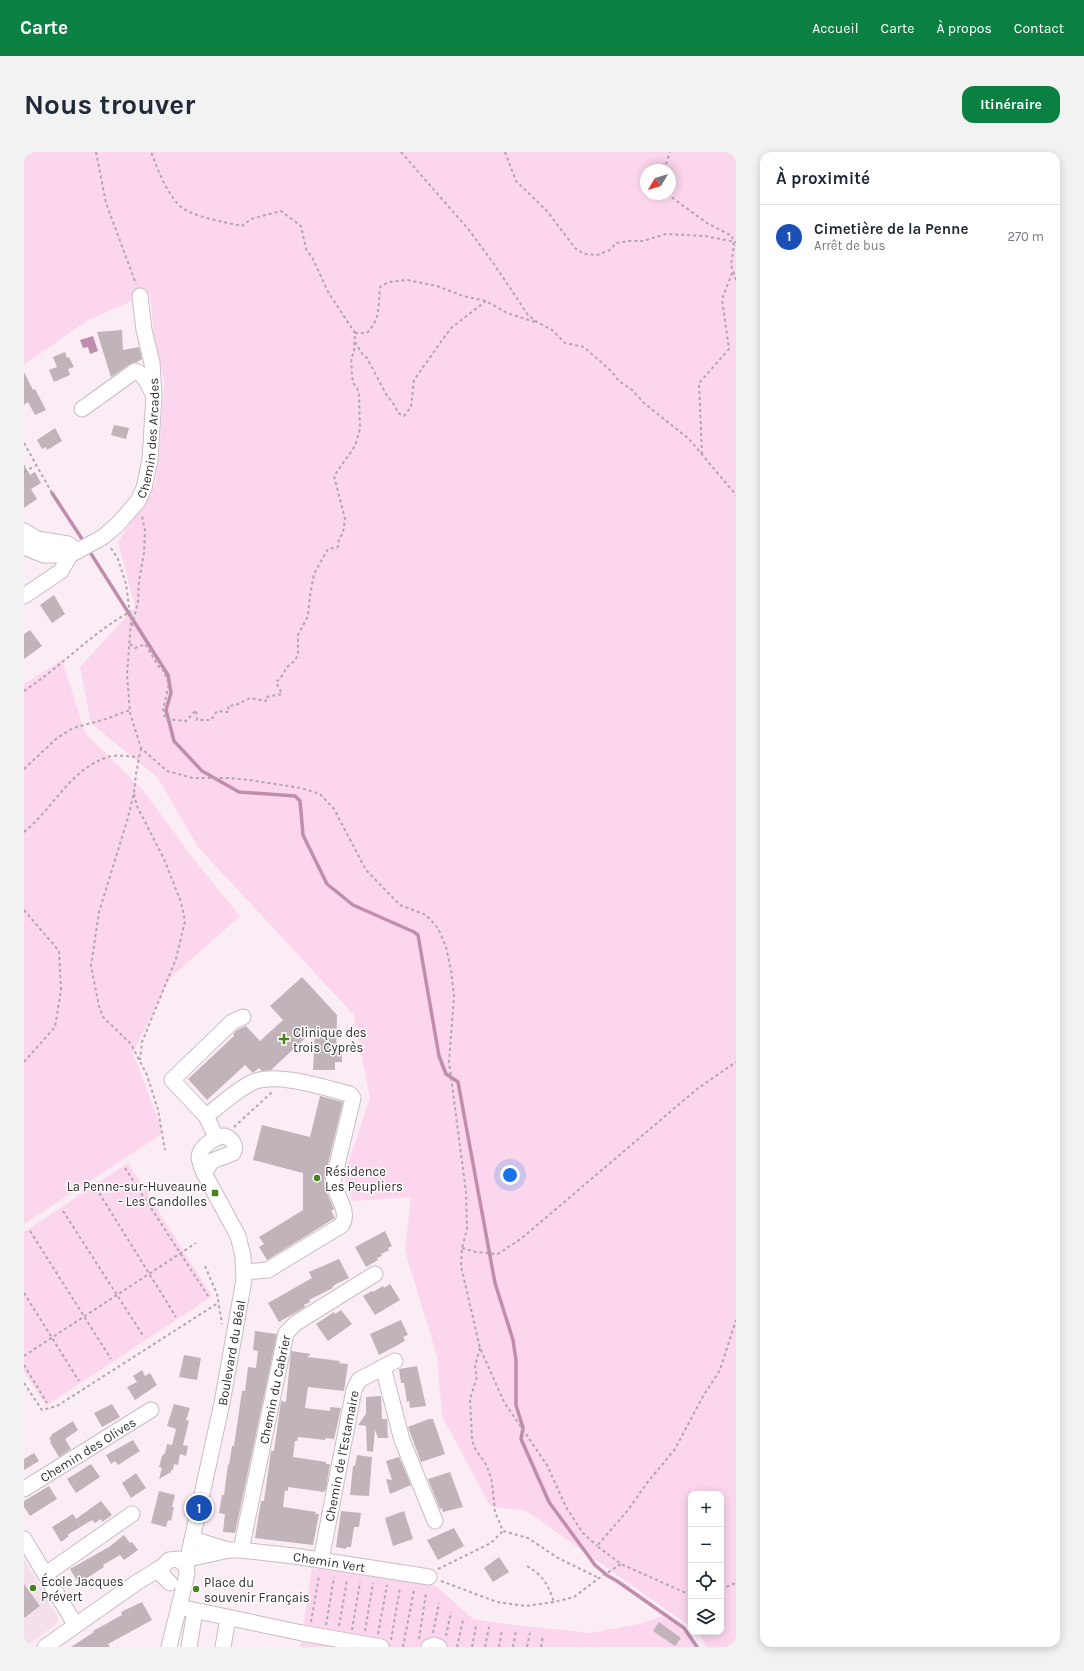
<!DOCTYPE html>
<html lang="fr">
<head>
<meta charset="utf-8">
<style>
	:root { --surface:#fff; --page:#f2f2f3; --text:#1f2937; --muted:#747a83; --line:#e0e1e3; --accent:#0b8043 }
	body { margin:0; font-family:Karla,sans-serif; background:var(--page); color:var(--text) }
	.controls { position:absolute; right:12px; bottom:12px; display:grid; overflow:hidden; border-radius:8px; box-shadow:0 2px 10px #0003 }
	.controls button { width:36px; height:36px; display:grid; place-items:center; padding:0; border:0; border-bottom:1px solid var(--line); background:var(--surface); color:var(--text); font:20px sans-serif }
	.compass { position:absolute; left:616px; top:12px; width:36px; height:36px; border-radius:50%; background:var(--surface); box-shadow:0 2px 10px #0003; rotate:232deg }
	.you { position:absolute; left:486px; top:1023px; width:14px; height:14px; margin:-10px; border:3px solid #fff; border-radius:50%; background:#1a73e8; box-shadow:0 0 0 6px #1a73e833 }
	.badge { display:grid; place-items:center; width:26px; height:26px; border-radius:50%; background:var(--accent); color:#fff; font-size:13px; font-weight:700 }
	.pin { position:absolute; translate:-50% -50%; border:2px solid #fff; box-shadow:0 1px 4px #0006 }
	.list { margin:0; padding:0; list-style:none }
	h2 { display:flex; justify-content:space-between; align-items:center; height:52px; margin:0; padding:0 16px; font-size:17px }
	h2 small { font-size:13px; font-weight:400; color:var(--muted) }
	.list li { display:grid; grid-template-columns:26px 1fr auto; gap:12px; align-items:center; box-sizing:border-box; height:64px; padding:0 16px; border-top:1px solid var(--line) }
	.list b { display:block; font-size:15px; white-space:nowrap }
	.list p { margin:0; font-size:13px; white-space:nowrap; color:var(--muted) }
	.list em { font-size:13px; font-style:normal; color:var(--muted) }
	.icon { flex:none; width:22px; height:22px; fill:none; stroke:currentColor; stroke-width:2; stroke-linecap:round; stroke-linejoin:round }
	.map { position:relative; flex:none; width:712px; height:1495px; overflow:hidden; border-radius:12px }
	header { display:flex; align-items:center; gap:24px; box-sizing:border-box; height:56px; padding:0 20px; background:var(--accent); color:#fff }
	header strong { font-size:19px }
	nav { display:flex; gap:22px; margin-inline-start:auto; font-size:14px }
	.intro { display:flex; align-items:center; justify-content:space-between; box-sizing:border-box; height:96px; padding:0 24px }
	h1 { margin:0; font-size:28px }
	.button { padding:10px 18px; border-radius:12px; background:var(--accent); color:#fff; font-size:14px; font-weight:700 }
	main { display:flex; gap:24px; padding:0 24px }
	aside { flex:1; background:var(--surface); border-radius:12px; box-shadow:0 2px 10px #0003 }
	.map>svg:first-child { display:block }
</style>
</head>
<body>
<header>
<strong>Carte</strong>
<nav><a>Accueil</a><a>Carte</a><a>À propos</a><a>Contact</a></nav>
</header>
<div class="intro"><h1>Nous trouver</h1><a class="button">Itinéraire</a></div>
<main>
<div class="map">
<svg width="712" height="1495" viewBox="0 0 712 1495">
	<rect width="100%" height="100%" fill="#fbedf5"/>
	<path fill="#f4dfeb" d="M0,1407L34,1465L33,1472L0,1495Z"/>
	<g fill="#fbd6ec" fill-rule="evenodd">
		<path d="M0,0H712V1495H682L674,1480H697V1342H667V1475L501,1358L467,1355L418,1264L413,1204L381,1099L387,1045L328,1049L320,1023L346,946L330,863L174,695L134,626L67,571L56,515L111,455L94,390L131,332L135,308L140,228L130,183L126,141L64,168L0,213ZM622,18H646V42H622Z"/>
		<path d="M38,508L61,581L119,638L167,704L216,764L146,826L109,901L139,981L0,1072V532Z"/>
		<path d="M104,1011L188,1144L22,1254L0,1219V1080Z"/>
		<path d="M288,1416L412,1434L449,1467L481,1472L567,1481L619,1471L638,1464C651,1472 665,1480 670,1495H276Z"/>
	</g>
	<path fill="#c18dad" d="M69,184L74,199L66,202L64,195L59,196L56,188Z"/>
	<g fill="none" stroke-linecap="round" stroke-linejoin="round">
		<g stroke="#c18dad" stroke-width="3.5">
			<path d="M28,341L60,390"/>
			<path d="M64,397L144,523L147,541L142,558L150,589L178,619L215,640L271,644L276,649L279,683L303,732L329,753L390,780L394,783L415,904L422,922L434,930L471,1131L489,1188L492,1208V1253L499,1276L497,1287L525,1350L571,1413L584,1424L593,1429L660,1476L673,1495"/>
		</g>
	</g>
	<g fill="#c0b3ba">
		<path d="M98,178L99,198L115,195L118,207L113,210L106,212L87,225L73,180Z"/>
		<path d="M41,200L43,206L45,205L50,215L44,217L46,223L30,230L25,218L33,215L29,205Z"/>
		<path d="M0,220L9,238L11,237L22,258L11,263L4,250L0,253Z"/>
		<path d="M90,273L105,276L102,287L87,283Z"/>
		<path d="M31,276L38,289L23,298L22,295L18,297L13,288Z"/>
		<path d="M0,312L6,323L11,320L17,331L7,337L13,347L0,356Z"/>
		<path d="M30,443L41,462L28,471L16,453Z"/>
		<path d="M6,478L18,494L0,507V482Z"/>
		<path d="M278,825L313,863L312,900H318V910H311V918H289L291,877L247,918L238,919L235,916L229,921L221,913L183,948L164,927L210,884L209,882L213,878L222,874L236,889L259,868L246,854Z"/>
		<path d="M296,944L319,950L300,1028L302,1039L310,1057L307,1059L311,1066L243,1108L235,1095L240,1092L235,1085L279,1058V1021L229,1008L238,973L286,985Z"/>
		<path d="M361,1079L368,1094L364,1096L365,1098L357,1102L358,1104L353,1106L354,1108L342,1115L331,1095Z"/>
		<path d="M315,1107L325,1126L312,1132L308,1135L309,1136L285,1148L286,1150L280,1153L281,1155L255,1170L244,1151L288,1126L285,1120Z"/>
		<path d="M366,1132L376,1148L351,1163L339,1144L348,1139L349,1140L359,1134L360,1136Z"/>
		<path d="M317,1158L328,1172L304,1189L292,1172L310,1160L311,1162Z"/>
		<path d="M377,1168L384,1183L379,1185L381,1189L355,1203L346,1182Z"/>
		<path d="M231,1179L253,1182L211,1381L199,1380L201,1362L195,1361L198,1343H200L204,1312L205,1313L208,1294H210L218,1239H221L224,1215L232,1216L234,1199L229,1198Z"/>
		<path d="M267,1199L287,1202L283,1205L316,1209L315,1211L324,1212L320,1239L284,1235L281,1256L306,1259V1255L317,1256L310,1287L301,1286V1288L274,1285L273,1289H271L269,1305L302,1310V1312H306L302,1337L300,1340L264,1335V1339L261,1338L259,1355L292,1360L291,1362H295L289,1393L231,1386L237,1349H240L247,1299H250L257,1249L262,1250Z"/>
		<path d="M160,1203L177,1206L173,1228L155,1225Z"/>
		<path d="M393,1214L402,1254L386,1256L385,1249L383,1250L380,1231H377L375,1217Z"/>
		<path d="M118,1218L121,1224L126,1221L133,1233L111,1248L103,1235L113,1230L109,1224Z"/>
		<path d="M357,1244L358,1267H363L364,1286H354L351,1278L349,1300L343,1299L342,1274L334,1273L342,1262V1245Z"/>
		<path d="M88,1252L96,1265L78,1275L70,1261Z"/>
		<path d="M150,1252L166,1256L162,1268L165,1269L159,1293L164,1294L162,1304L156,1302L154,1313L150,1312L149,1318H147V1320L135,1327L138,1316L135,1315L138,1304L141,1301L143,1292L148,1293L152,1277L143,1274Z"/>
		<path d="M405,1267H409L421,1302L397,1310L384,1275Z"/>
		<path d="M49,1269L54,1278L41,1287L47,1297L35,1305L26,1290L27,1289L25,1286L28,1284L27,1283Z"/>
		<path d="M109,1288L116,1299L94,1313L91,1309L87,1312L82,1303Z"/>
		<path d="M10,1301L15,1309L0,1318V1307Z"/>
		<path d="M333,1303L348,1305L345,1344L326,1343L329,1314H331Z"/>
		<path d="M375,1305L387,1333L366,1342L362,1327L368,1328L362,1309Z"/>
		<path d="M67,1312L76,1325L52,1341L43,1327Z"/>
		<path d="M426,1320L439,1355L419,1360L418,1356L416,1357L404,1327Z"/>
		<path d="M112,1321L122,1336L107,1346L98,1331Z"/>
		<path d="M25,1334L33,1347L6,1364L0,1355V1349Z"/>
		<path d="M135,1339L151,1343L148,1355H150L147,1369L144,1368L142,1375L127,1371Z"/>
		<path d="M77,1349L88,1363L78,1370L77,1367L71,1371L68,1368L43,1383L45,1384L37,1390L28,1375L49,1362L52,1367Z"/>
		<path d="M317,1359L337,1361L335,1375H330L327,1395H322V1397L312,1395Z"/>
		<path d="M380,1359L389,1387L369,1394L361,1366Z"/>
		<path d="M430,1376L440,1394L414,1408L403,1388Z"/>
		<path d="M100,1383L106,1391L108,1390L114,1398L100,1408L96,1403L79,1413L80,1415L63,1426L64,1427L55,1432L46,1417L85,1395Z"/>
		<path d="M475,1405L485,1420L469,1430L460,1416Z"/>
		<path d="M0,1432L16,1454L0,1466Z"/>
		<path d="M118,1450L128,1468L84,1492L86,1495H47L70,1480L69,1479L98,1463L97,1460Z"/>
		<path d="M635,1470L657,1486L651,1494L629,1479Z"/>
	</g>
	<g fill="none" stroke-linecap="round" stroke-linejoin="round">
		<g stroke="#c9bcc4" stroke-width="17">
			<g id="minor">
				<path d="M58,257L111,219C120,221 125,234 129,242"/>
				<path d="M0,379L13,387L44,392L54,399"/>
				<path id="s1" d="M0,395L20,403H46L79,385L94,372L114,349L120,336L126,308L130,244L128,211L120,178L116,144"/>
				<path d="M0,444L37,419L46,403"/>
				<path d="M182,964C197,953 212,938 229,930C255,920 300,936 326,942L329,946L309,1030C312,1045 326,1058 318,1073L244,1118L220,1120"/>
				<path d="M200,984C208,986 213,994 209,1001L188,1009L180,1021C178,1017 176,1011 175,1006C175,995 191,985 200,984Z"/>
				<path d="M192,985L182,964L148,928L208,870L219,865"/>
				<path d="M359,1215L378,1288L411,1369"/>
				<path id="s2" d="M0,1337L127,1258"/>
				<path d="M0,1387L51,1472"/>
				<path d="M168,1387L204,1398"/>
				<path id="s3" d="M217,1398L262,1181L272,1171L351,1122"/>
				<path id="s4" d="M164,1407L205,1398H217L270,1404L405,1425"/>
				<path id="s5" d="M297,1408L330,1238L335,1228L371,1209"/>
				<path id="s6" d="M162,1415L198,1251L220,1128L219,1104L214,1084L180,1021"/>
				<path d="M22,1422L108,1362"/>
				<path d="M155,1455L278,1481L357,1495"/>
				<path d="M21,1495L112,1431L138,1415"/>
				<path d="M145,1495L163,1422L162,1415L155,1407L145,1408L138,1415V1423L146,1431"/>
				<path d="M165,1495L171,1459"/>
				<path d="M199,1495L204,1466"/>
				<path d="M405,1495L410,1493L415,1495"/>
			</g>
		</g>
		<g stroke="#b1a6ac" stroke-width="2" stroke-dasharray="3 3" stroke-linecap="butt">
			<path d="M72,0L82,51L112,132"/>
			<path d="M377,0L445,78L470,112L504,163L513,170L528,178L541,191L560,195L588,220L595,229L608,238L620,251L665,287L712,343"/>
			<path d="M481,0L492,29L523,59L551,96L560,102L573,103L586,98L592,91L605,89H619L642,82L681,84L712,90"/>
			<path d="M640,18L646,0"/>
			<path d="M643,42L683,71L708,84L710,93L707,113L712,128"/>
			<path d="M331,181H343C357,166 354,154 356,135L365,130L383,128L413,134L439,144L462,149L483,161L511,170"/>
			<path d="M331,190L339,203L343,206L362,242L371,254L374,261L380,264L387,255L390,228L419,187L427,176L462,149"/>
			<path d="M0,291L28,341"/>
			<path d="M678,302L675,231L705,197L698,147L709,119"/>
			<path d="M0,320L11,314"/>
			<path d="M87,396L94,407L102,432L107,469L103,522L106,561L117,596L143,619L169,626H204L225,628L277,636L296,642L310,657L342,718L376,753L402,763L414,776L422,795L427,818L430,844L425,910L442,1040L443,1077L438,1096L437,1114L456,1196L480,1250L523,1313L542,1355L559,1381L573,1394"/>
			<path d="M108,474L114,450L115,429L120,401L121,379L118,364"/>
			<path d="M106,492L111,496L121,492L135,515L138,516L145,532L139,557L141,567L162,569L172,558L173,568H187L193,559L205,560L204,554L212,553L226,546L242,549V545L258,542L252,530C262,523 259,515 271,509L274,502V483L284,464L286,444L290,422L304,397L314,395L315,387L319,381L321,367L310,324L331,294L336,277L335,242L333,236L329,231L328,222L327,206L330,200L331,181L304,140L289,107L282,97L277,74L257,59L227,67L218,74C201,70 168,65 156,54C147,45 140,32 135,20C132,14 130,7 127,0"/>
			<path d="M0,539C37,515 67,481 106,460"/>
			<path d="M117,596L112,622L110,641L103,669L75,760L67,814L75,854L79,865L107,892L123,923L134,958L141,998"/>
			<path d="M0,617L33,586L49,576L82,567L106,558"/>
			<path d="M110,642L113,654L140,707L157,750L161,769L152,807L118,890L116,908"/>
			<path d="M0,680C29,657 46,617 84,605C94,602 106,605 115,605"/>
			<path d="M0,758L35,799L37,838L31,875L0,910"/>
			<path d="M210,975L248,940"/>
			<path d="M101,1016L184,1144"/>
			<path d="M72,1036L152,1165"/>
			<path d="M39,1059L120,1185"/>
			<path d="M6,1079L87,1207"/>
			<path d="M438,1096L452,1100L474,1102L498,1086L673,937L712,910"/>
			<path d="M181,1114L193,1142L198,1172"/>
			<path d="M0,1141L55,1229"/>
			<path d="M456,1196L451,1214L453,1225L446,1247L448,1286L450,1295L463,1314L468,1330L471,1360L479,1379L504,1386L534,1406L575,1426"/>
			<path d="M0,1204L172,1091"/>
			<path d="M0,1213L23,1251"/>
			<path d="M0,1231L18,1258L33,1254L194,1151"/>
			<path d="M503,1414C520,1424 524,1433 530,1450"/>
			<path d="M414,1417L467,1391L479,1379"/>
			<path d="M417,1429L473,1450L502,1454L530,1450L550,1445L575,1426L597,1412"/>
			<path d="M697,1437L712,1431"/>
			<path d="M667,1441H662L597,1412L573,1394L604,1358L623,1331L651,1297L678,1246L696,1218L712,1168"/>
			<path d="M287,1470L295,1424"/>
			<path d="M302,1473L310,1425"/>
			<path d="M315,1474L323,1428"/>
			<path d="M328,1478L336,1430"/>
			<path d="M341,1479L349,1431"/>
			<path d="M409,1481L415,1451"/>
			<path d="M354,1482L363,1433"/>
			<path d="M422,1484L427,1460"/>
			<path d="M395,1487L402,1441"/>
			<path d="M367,1488L376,1436"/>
			<path d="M379,1495L390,1438"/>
			<path d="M433,1495L439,1468"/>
			<path d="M448,1495L452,1474"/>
			<path d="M461,1495L465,1475"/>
			<path d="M475,1495L478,1478"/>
			<path d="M489,1495L492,1478"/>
			<path d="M503,1495L506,1481"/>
			<path d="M517,1495L519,1483"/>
		</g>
		<use href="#minor" stroke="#fff" stroke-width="15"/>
	</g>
	<g fill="#4a831e" stroke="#fff" stroke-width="1.5">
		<path d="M258 881h4v4h4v4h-4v4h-4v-4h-4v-4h4z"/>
		<circle cx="293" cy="1026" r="4"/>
		<rect x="187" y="1037" width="8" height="8" rx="2"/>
		<circle cx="9" cy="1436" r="4"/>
		<circle cx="172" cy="1437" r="4"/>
	</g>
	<g text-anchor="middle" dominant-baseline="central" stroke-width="3" stroke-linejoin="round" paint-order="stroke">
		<g font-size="13" fill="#322d30" stroke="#fff">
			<text stroke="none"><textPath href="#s1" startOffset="200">Chemin des Arcades</textPath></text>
			<text stroke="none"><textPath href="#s6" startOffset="219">Boulevard du Béal</textPath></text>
			<text stroke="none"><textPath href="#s3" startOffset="164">Chemin du Cabrier</textPath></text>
			<text stroke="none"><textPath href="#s2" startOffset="75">Chemin des Olives</textPath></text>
			<text stroke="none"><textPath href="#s5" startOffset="106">Chemin de l'Estamaire</textPath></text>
			<text stroke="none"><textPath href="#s4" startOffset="143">Chemin Vert</textPath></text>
		</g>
		<g font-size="13" fill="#322d30" stroke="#fff" text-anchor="start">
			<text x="269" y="880">Clinique des<tspan x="269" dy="15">trois Cyprès</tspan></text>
			<text x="301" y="1019">Résidence<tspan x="301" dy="15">Les Peupliers</tspan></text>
			<text x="183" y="1034" text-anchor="end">La Penne-sur-Huveaune<tspan x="183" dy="15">- Les Candolles</tspan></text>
			<text x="17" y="1429">École Jacques<tspan x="17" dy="15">Prévert</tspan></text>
			<text x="180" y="1430">Place du<tspan x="180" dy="15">souvenir Français</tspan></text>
		</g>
	</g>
</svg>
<div class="controls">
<button>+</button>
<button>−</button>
<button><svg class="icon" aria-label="locate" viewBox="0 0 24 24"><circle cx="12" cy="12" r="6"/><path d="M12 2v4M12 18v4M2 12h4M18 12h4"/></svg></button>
<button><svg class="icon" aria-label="layers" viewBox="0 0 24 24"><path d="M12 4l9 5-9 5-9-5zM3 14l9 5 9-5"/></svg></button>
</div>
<svg class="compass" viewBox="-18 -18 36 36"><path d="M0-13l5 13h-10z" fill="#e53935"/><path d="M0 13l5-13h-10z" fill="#747a83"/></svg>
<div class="you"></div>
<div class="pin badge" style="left:175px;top:1356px;background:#1a4fb4">1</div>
</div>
<aside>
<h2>À proximité<small></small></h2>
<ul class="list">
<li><span class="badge" style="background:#1a4fb4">1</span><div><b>Cimetière de la Penne</b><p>Arrêt de bus</p></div><em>270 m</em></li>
</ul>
</aside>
</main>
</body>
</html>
